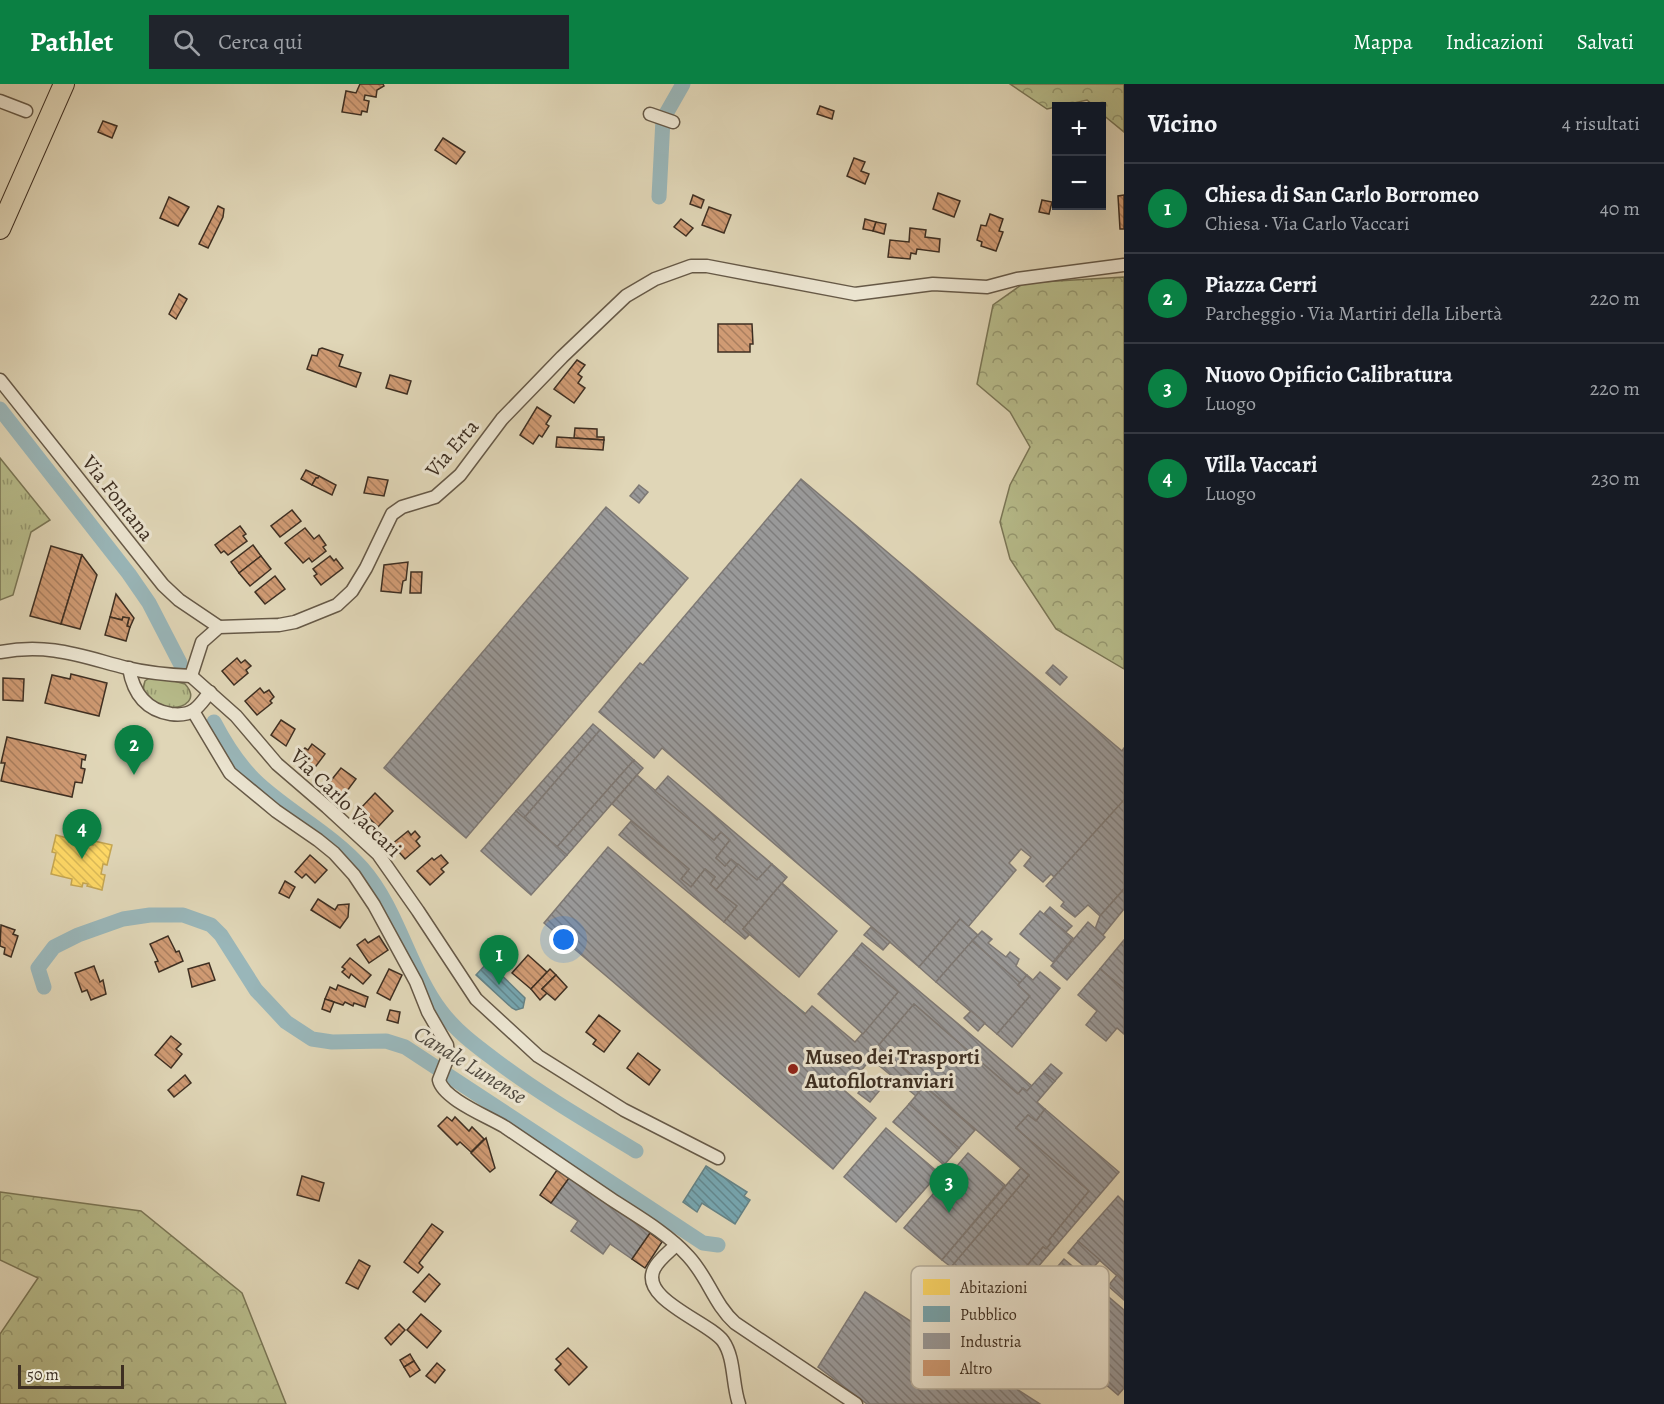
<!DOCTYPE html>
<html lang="it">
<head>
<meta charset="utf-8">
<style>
	:root { --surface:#171b24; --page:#20242c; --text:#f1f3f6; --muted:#9ea1a6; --line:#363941; --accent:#0b8043 }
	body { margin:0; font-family:Alegreya,serif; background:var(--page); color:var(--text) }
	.controls { position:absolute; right:18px; top:18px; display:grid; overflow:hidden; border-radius:0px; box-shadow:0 6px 24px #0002 }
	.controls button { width:54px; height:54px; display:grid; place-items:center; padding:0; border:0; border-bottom:2px solid var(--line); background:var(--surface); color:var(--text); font:30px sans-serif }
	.scale { position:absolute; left:18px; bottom:15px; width:106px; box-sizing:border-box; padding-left:6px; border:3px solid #3e2f22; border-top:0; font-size:16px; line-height:21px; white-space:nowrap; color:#3e2f22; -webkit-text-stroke:4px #ebe4d0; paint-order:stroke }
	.you { position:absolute; left:564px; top:856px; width:21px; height:21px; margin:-15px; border:4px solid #fff; border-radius:50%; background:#1a73e8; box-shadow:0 0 0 9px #1a73e833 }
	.badge { display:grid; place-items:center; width:39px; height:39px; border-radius:50%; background:var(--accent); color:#fff; font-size:20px; font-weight:700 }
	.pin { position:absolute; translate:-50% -50px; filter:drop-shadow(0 2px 3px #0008) }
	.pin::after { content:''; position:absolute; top:32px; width:21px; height:18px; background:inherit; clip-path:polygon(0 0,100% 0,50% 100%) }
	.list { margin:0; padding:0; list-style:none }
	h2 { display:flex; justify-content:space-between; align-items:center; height:78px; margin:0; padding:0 24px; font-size:26px }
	h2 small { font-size:20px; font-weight:400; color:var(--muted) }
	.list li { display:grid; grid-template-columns:39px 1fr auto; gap:18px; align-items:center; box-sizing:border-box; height:90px; padding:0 24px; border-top:2px solid var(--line) }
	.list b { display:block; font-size:22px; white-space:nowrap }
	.list p { margin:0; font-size:20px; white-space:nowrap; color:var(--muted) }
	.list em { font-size:20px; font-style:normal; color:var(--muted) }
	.icon { flex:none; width:33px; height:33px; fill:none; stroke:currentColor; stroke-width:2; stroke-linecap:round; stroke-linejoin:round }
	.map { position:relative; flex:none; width:1124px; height:1320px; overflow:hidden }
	header { display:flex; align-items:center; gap:36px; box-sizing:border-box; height:84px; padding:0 30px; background:var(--accent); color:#fff }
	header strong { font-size:28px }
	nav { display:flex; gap:33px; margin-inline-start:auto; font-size:21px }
	.search { width:420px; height:54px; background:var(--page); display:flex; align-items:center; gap:15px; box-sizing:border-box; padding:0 21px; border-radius:0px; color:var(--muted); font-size:22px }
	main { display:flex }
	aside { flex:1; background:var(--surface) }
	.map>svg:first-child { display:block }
</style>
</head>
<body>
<header>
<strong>Pathlet</strong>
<div class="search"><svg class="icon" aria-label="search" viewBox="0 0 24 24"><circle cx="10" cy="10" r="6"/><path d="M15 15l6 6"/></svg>Cerca qui</div>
<nav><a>Mappa</a><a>Indicazioni</a><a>Salvati</a></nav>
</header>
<main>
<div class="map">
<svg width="1124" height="1320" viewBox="0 0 1124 1320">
	<defs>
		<pattern id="grass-tufts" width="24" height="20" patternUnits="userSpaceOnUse" patternTransform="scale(1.5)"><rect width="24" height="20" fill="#b7bc8b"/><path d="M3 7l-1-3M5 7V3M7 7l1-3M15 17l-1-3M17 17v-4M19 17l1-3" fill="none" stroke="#969971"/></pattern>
		<pattern id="forest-crowns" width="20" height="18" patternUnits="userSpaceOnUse" patternTransform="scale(1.5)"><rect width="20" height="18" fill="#b7bc8b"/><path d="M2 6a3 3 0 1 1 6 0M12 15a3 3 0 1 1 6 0" fill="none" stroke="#969971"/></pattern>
		<pattern id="homes-back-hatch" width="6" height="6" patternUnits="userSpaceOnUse" patternTransform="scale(1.5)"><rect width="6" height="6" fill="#ffd966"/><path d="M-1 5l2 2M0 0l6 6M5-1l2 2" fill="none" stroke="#dcbb58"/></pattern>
		<pattern id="public-back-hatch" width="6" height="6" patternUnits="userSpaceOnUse" patternTransform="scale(1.5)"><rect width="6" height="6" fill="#76a5af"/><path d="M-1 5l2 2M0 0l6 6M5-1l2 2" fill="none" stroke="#62878e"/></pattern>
		<pattern id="industry-back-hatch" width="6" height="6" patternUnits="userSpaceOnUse" patternTransform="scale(1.5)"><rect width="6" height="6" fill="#999"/><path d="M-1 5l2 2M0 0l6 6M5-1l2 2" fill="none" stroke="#7e7d7c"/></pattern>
		<pattern id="building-back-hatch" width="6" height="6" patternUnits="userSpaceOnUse" patternTransform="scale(1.5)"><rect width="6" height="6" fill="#d09b74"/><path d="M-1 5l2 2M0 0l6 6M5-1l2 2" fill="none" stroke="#aa7f5f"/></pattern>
	</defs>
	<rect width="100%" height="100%" fill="#e0d6b7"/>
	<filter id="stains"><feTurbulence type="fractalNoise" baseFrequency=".00333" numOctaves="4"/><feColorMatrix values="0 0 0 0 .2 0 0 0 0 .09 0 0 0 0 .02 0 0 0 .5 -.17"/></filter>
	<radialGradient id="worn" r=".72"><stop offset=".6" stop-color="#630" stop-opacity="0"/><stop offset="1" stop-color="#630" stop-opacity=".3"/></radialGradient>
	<g fill="url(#grass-tufts)" stroke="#7a7656" stroke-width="1.5">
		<path d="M0,374L50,436L31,448L13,511L0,516Z"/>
		<path d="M151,593L163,594L185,600C212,630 132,634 145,597Z"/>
	</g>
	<g fill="url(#forest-crowns)" stroke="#7a7656" stroke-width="1.5">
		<path d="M1010,0H1124V48L1102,30V22H1094L1087,16L1047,25Z"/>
		<path d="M1124,193V585L1056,545L1010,475L1000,438L1010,401L1030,363L1010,328L977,300L993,221L1024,199Z"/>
		<path d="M0,1108L141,1127L242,1209L286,1320H0V1250L38,1194L0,1176Z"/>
	</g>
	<path fill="url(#homes-back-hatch)" stroke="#c5a652" stroke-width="1.5" d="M56,751L93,761L94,757L112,761L107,781L103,780L101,790L105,791L102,806L87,802L88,800L83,799L82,803L71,801L72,795L51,790L56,769L52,768Z"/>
	<g fill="url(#public-back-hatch)" stroke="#658285" stroke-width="1.5">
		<path d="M488,878L525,914L523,924L516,926L512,924L476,891Z"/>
		<path d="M784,912L866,980L801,1057L720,989Z"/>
		<path d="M706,1082L747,1108L744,1112L750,1116L735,1140L702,1119L697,1128L683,1118Z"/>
	</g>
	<g fill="url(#industry-back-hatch)" stroke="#7e7975" stroke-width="1.5">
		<path d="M801,395L1122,667L1124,664V716L1054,793L1051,790L1043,798L1024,782L1031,773L1021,765L1009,779L1016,786L968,843L960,835L919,883L662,664L654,674L599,628L640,579L643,581Z"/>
		<path d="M639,401L648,408L639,419L630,412Z"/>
		<path d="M606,423L688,494L466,754L384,684Z"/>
		<path d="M1053,581L1067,593L1060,601L1046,589Z"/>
		<path d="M593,640L600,646L524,734L516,727Z"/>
		<path d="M600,646L634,676L557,763L524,734Z"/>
		<path d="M634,676L643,684L567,771L557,763Z"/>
		<path d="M637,691L714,756L721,748L730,756L716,774L725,782L731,775L738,780L716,806L710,800L715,793L705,785L691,803L681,795L689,785L612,720Z"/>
		<path d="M668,692L772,780L757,796L731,775L725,782L716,774L730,756L721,748L714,756L655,707Z"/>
		<path d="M1124,716V805L1100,832L1088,821L1075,833L1061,822L1064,818L1046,802Z"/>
		<path d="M516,727L567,771L531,811L481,767Z"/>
		<path d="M631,737L689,785L681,795L691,803L705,785L715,793L710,800L737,822L724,838L619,751Z"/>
		<path d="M608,763L805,930L812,922L855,958L898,908L853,870L862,859L1032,1002L1027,1007L1023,1004L1018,1010L914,920L878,962L924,1002L916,1012L871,975L844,1006L876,1034L833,1085L544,839Z"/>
		<path d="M738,780L757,796L772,780L787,793L743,845L749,851L745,855L724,838L737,822L716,806Z"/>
		<path d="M782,799L837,847L799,893L743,845Z"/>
		<path d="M1124,805V825L1103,851L1095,845L1100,832Z"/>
		<path d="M1050,823L1072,842L1066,848L1044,830Z"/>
		<path d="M1040,827L1073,854L1053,878L1020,850Z"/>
		<path d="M960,835L978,851L936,898L919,883Z"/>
		<path d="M1088,838L1105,853L1067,896L1051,882Z"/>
		<path d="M871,843L890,858L883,866L864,851Z"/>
		<path d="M982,847L992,855L988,859L1006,873L1010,868L1019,875L1016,882L1027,891L1020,899L972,857Z"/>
		<path d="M1124,856V905L1100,885Z"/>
		<path d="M972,857L1020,899L1018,901L1030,912L997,950L936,898Z"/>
		<path d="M853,870L898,908L863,950L818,910Z"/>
		<path d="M1100,885L1124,905V950L1117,944L1106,957L1086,941L1097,927L1078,911Z"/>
		<path d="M1040,888L1060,904L1012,963L997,950L1030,912L1018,901L1027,891L1033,896Z"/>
		<path d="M914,920L1018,1010L1023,1004L1027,1007L1044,988L1055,997L1037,1018L1045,1025L1036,1037L1028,1031L1016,1044L1089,1107L1049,1156L1051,1159L1046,1165L1043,1163L995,1219L951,1183L1029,1091L878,962Z"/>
		<path d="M971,927L985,939L978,947L964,934Z"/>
		<path d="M1051,980L1062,989L1055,997L1044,988Z"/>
		<path d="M868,997L880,1006L870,1018L858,1009Z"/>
		<path d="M924,1002L975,1046L959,1064L909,1020Z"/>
		<path d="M909,1020L959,1064L944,1081L893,1038Z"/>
		<path d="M1045,1025L1119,1088L1002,1225L995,1219L1043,1163L1046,1165L1051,1159L1049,1156L1089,1107L1016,1044L1028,1031L1036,1037Z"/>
		<path d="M886,1044L939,1089L896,1138L844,1093Z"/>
		<path d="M968,1069L1005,1101L942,1176L904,1144Z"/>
		<path d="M1021,1084L1029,1091L951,1183L942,1176Z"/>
		<path d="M569,1094L650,1149L632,1175L610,1160L603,1170L571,1147L578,1137L551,1119Z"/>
		<path d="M1118,1112L1124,1118V1198L1078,1157Z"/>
		<path d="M1078,1157L1100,1176L1090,1187L1068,1169Z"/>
		<path d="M1064,1175L1124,1226V1304L1118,1311L1020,1227Z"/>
		<path d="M1117,1191L1124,1198V1216L1108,1202Z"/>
		<path d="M865,1208L1040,1320H867L818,1283Z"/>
	</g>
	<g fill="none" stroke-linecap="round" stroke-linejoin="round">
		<g stroke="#99b6b9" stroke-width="15">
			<path d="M659,113L663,35L683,0"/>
			<path d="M0,325L129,490L149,519L180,579"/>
			<path d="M214,638C226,661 240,683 259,700C291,729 333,751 362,784C398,825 409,885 441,927C456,947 475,961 495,976C540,1010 588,1038 636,1067"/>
			<path d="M44,903L38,884L54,863L78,851L123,835L150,831H183L211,841L221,851L256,906L286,938L312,955L332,958L386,957L405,963L703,1159L718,1161"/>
		</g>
	</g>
	<g fill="url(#building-back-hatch)" stroke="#3e2f22" stroke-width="1.5">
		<path d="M360,0H383L384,2L377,6L376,13L365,11L364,16L369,17L367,28L362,27L361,31L342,28L346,7L356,9Z"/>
		<path d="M820,22L834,27L832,35L817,30Z"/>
		<path d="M103,37L117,42L112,54L98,48Z"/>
		<path d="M443,54L465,68L456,80L435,66Z"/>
		<path d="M854,74L865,78L861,87L869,90L865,100L847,92Z"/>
		<path d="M938,109L960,117L954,133L933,125Z"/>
		<path d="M693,111L704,116L701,124L690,120Z"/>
		<path d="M1124,111V145H1120L1118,112Z"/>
		<path d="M169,113L189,123L178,142L160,134Z"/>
		<path d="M1042,116L1052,118L1049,130L1039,128Z"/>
		<path d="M218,122L224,125L223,133L208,164L199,160Z"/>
		<path d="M709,123L731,131L724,149L702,141Z"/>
		<path d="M990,130L1003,135L999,147L1003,148L996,167L981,162L982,158L977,156L981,141L986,142Z"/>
		<path d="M681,135L693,144L686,152L674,143Z"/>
		<path d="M865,135L876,138L873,147L863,145Z"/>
		<path d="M876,138L886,140L884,150L873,147Z"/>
		<path d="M910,144L926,146L925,153L940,155L939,168L917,165L916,170L911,169L910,175L888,173L890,156L909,158Z"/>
		<path d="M179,210L187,215L176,235L169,230Z"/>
		<path d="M718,240H752L753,260H750V268H718Z"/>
		<path d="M322,264L343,271L339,282L361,289L356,303L307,285L312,271L317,272L319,265Z"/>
		<path d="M577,276L585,281L578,290L582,293L578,299L585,304L574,319L554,305Z"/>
		<path d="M390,291L411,297L407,310L386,304Z"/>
		<path d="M537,323L551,332L546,340L549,342L542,353L539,351L533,360L520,351Z"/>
		<path d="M575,344L597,345V353H604V356L574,354Z"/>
		<path d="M557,353L604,356L603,366L556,363Z"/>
		<path d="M306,386L319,392L318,394H316L312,401L301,395Z"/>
		<path d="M319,392L336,401L332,411L312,401L316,394H318Z"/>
		<path d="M368,393L388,396L384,412L364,409Z"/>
		<path d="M292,426L301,437L280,453L271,442Z"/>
		<path d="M240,442L246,450L243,452L247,457L228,471L224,467L221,469L215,461Z"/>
		<path d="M305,444L314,455L319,451L326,461L323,463L326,467L312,478L309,474L303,479L285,459Z"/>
		<path d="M253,461L261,472L239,489L231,478Z"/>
		<path d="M51,462L82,471L61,540L30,532Z"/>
		<path d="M82,471L97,491L80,545L61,540Z"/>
		<path d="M261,472L271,485L250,502L239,489Z"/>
		<path d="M330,472L334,477L336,475L343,484L321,501L314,492L317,490L313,485Z"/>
		<path d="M408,478L406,496L403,497L401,509L381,507L384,481Z"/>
		<path d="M411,488H422L421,509H410Z"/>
		<path d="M275,492L285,505L265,520L255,508Z"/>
		<path d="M116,510L134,534L130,543L127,542L129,534L123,533L122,536L110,533Z"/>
		<path d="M110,533L122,536L123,533L129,534L127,542L130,543L126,557L105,551Z"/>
		<path d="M237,574L241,579L245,576L251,582L246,586L248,589L234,601L222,587Z"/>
		<path d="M71,590L107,599L99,632L45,619L52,591L70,595Z"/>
		<path d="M3,594L24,595L23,617L3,616Z"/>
		<path d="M260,604L264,609L269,606L274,613L270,617L272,619L257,631L245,617Z"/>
		<path d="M281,636L295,645L286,662L271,651Z"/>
		<path d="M7,653L86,671L85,676L82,675L81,684L85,685L82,699L75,698L72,713L1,697L5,679H1Z"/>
		<path d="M312,660L325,670L313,686L297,673L305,664L308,666Z"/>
		<path d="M341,684L356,695L344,711L329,699Z"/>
		<path d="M375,709L393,727L378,743L360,725Z"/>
		<path d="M408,747L411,751L415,747L420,753L416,757L420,762L405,775L392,760Z"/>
		<path d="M310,771L327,786L315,799L306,790L302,794L295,788Z"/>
		<path d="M441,771L448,779L441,785L444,788L430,801L417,787L432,774L434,776Z"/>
		<path d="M285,797L295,803L289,814L279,809Z"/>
		<path d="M318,815L335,826L338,821L349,820L348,833L340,844L311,826Z"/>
		<path d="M1,841L15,846L13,850L18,852L11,873L4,870L5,864L0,862Z"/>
		<path d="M168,852L176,868L179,867L183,877L159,888L155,878L158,877L150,860Z"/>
		<path d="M379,852L388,866L369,879L357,861L365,855L368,859Z"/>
		<path d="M528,871L547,888L531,905L512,889Z"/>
		<path d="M350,874L371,891L363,900L351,890L349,894L342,888L345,885L342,883Z"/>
		<path d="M209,879L215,896L192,903L188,885Z"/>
		<path d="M94,882L100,898L103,896L106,910L91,916L87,906L82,908L75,889Z"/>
		<path d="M389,885L402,891L390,916L377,909Z"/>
		<path d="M550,885L556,891L542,905L547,909L540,916L531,905Z"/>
		<path d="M556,891L567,903L555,916L542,905Z"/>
		<path d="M338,901L368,913L365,923L354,919L353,922L345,918L343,921L325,915L330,903L336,906Z"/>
		<path d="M325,915L334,918L330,928L322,925Z"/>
		<path d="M390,926L400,928L398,939L387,936Z"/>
		<path d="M599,931L620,947L604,968L593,960L596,956L586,948Z"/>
		<path d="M171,952L181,960L176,965L182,970L171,984L155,971Z"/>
		<path d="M638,969L660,986L649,1001L627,984Z"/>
		<path d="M185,991L191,999L174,1013L168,1006Z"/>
		<path d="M447,1033L452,1037L455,1033L469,1047L472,1043L484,1055L471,1068L460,1058L457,1061L438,1042Z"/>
		<path d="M486,1054L495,1084L490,1088L471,1069Z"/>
		<path d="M557,1086L569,1094L551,1119L540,1111Z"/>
		<path d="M302,1092L324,1099L319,1117L297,1111Z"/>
		<path d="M432,1140L443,1148L419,1179L423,1183L418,1189L404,1178Z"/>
		<path d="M650,1149L662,1158L645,1184L632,1175Z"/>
		<path d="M359,1176L370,1182L358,1205L346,1199Z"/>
		<path d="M429,1190L440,1200L425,1218L413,1208Z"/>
		<path d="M421,1230L441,1247L427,1264L407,1246Z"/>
		<path d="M399,1240L405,1246L391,1261L385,1254Z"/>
		<path d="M568,1264L587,1283L569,1301L555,1286L561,1280L556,1275Z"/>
		<path d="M410,1270L414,1277L404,1283L400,1276Z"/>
		<path d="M414,1277L420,1286L410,1293L404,1283Z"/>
		<path d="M437,1279L445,1286L435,1299L426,1292Z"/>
	</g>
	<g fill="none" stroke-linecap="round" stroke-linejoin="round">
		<g stroke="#665947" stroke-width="15">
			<g id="street">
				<path d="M0,17L26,27"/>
				<path d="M650,30L673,38"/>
				<path d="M0,296L163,501L179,516L219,543"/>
				<path d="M0,568C50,559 80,572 127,584C148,589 170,591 191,592L202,558L219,543L279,541L295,538L337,521L352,507L366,484L392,430L402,423L435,413L460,391L502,335L562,273L626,212L655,195L691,182H707L855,210L933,200L987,203L1017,195L1124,181"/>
				<path d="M129,584C133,608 145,626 171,630C179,631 187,631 194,626C200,622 205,614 210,608"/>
				<path d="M191,592L236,632L277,680L327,723L378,770L418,827L476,915L538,972L624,1026L718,1074"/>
				<path d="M193,627L230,689L276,727L318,756L334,769L354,791L374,821L416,898L428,928L447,961L448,973L439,996C443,1015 489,1033 505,1043C540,1067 576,1091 611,1115C637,1132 667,1149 688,1172C708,1193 714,1220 735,1239L856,1320"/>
				<path d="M676,1161C669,1168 658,1176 654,1185C639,1215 709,1238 723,1257C735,1274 732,1300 739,1320"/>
			</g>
		</g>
		<g stroke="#3e2f22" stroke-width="22">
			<path id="primary" d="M0,145L64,0"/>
		</g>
		<use href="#street" stroke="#ebe4d0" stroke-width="12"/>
		<use href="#primary" stroke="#e0d6b7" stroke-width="20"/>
	</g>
	<circle fill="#8f2418" stroke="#ebe4d0" stroke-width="2" cx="793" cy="985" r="6"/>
	<g text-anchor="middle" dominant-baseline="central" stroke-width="6" stroke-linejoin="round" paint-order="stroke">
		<g font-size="21" fill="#3e2f22" stroke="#ebe4d0">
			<text transform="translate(452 364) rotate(-49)">Via Erta</text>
			<text transform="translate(118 414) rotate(52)">Via Fontana</text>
			<text transform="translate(346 719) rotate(44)">Via Carlo Vaccari</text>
		</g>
		<g font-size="21" font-weight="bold" fill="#3e2f22" stroke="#ebe4d0" text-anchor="start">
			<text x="805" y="973">Museo dei Trasporti<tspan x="805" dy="24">Autofilotranviari</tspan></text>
		</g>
		<g font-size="22" font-style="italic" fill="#504a40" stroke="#ebe4d0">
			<text transform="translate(470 981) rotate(32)">Canale Lunense</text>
		</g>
	</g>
	<rect x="911" y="1182" width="198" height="123" rx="9" fill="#ebe4d0" stroke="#b7ae9c" stroke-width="1.5"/>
	<rect x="923" y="1195" width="27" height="16" fill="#ffd966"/>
	<rect x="923" y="1222" width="27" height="16" fill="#76a5af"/>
	<rect x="923" y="1249" width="27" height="16" fill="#999"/>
	<rect x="923" y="1276" width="27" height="16" fill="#d09b74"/>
	<g font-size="16" fill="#3e2f22">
		<text x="960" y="1209">Abitazioni</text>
		<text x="960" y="1236">Pubblico</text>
		<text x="960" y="1263">Industria</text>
		<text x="960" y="1290">Altro</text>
	</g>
	<rect width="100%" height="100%" filter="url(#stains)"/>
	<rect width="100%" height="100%" fill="url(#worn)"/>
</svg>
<div class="controls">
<button>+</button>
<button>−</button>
</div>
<div class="scale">50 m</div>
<div class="you"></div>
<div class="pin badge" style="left:499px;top:901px">1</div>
<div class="pin badge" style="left:134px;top:691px">2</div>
<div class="pin badge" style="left:949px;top:1129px">3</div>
<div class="pin badge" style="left:82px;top:775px">4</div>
</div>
<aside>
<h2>Vicino<small>4 risultati</small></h2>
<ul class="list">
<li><span class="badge">1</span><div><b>Chiesa di San Carlo Borromeo</b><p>Chiesa · Via Carlo Vaccari</p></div><em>40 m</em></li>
<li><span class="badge">2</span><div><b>Piazza Cerri</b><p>Parcheggio · Via Martiri della Libertà</p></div><em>220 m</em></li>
<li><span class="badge">3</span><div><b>Nuovo Opificio Calibratura</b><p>Luogo</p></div><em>220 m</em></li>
<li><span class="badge">4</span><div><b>Villa Vaccari</b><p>Luogo</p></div><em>230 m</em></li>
</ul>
</aside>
</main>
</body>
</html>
